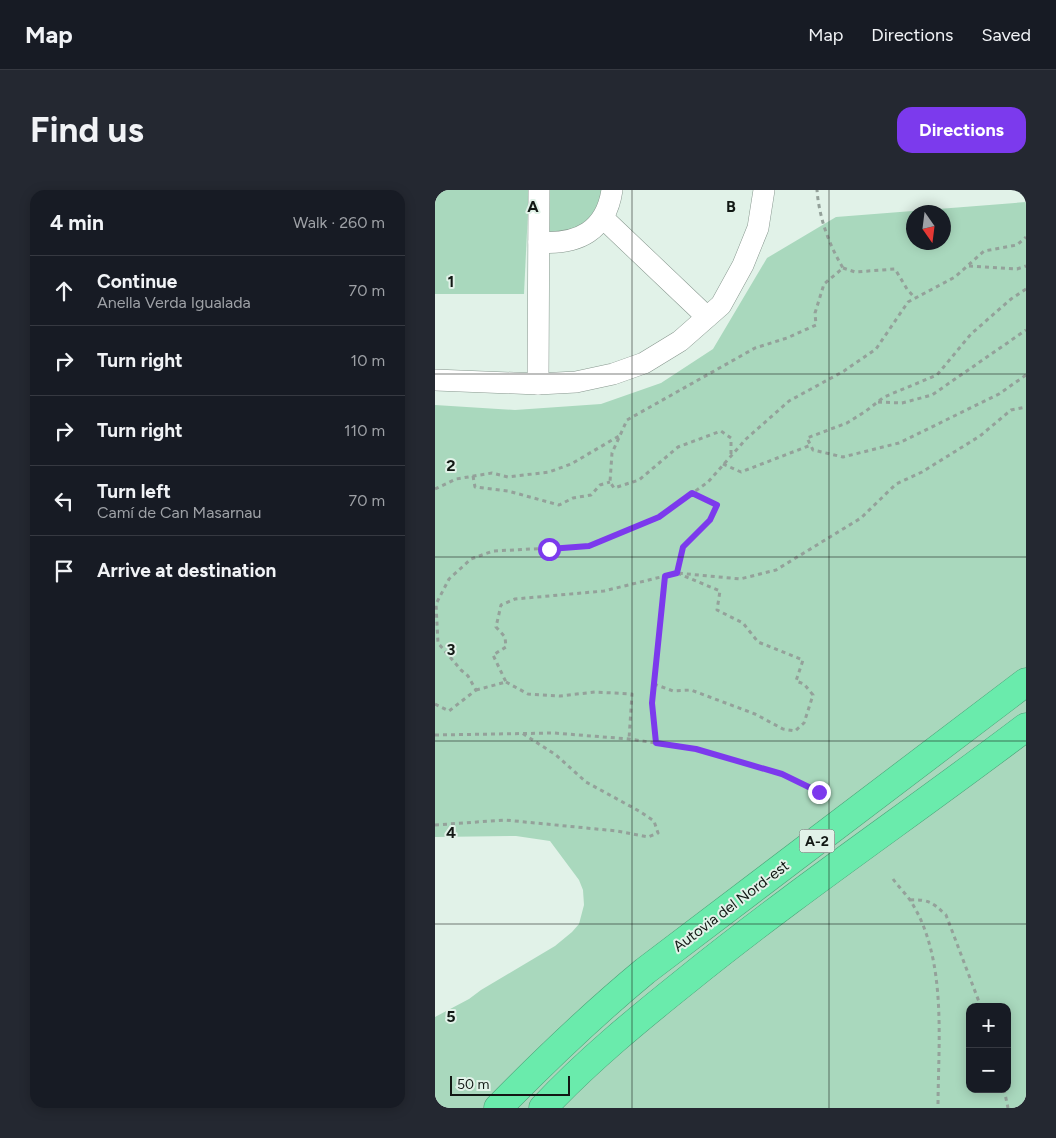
<!DOCTYPE html>
<html lang="en">
<head>
<meta charset="utf-8">
<style>
	:root { --surface:#171b24; --page:#242831; --text:#f1f3f6; --muted:#9ea1a6; --line:#363941; --accent:#7c3aed }
	body { margin:0; font-family:Figtree,sans-serif; background:var(--page); color:var(--text) }
	.controls { position:absolute; right:15px; bottom:15px; display:grid; overflow:hidden; border-radius:10px; box-shadow:0 2px 12px #0003 }
	.controls button { width:45px; height:45px; display:grid; place-items:center; padding:0; border:0; border-bottom:1px solid var(--line); background:var(--surface); color:var(--text); font:25px sans-serif }
	.compass { position:absolute; left:471px; top:15px; width:45px; height:45px; border-radius:50%; background:var(--surface); box-shadow:0 2px 12px #0003; rotate:166deg }
	.scale { position:absolute; left:15px; bottom:12px; width:120px; box-sizing:border-box; padding-left:5px; border:2px solid #121814; border-top:0; font-size:14px; line-height:18px; white-space:nowrap; color:#121814; -webkit-text-stroke:4px #e1f2e8; paint-order:stroke }
	.stop { position:absolute; width:15px; height:15px; margin:-11px; border:4px solid #7c3aed; border-radius:50%; background:#fff }
	.stop.end { background:#7c3aed; border-color:#fff; box-shadow:0 1px 5px #0008 }
	.list { margin:0; padding:0; list-style:none }
	h2 { display:flex; justify-content:space-between; align-items:center; height:65px; margin:0; padding:0 20px; font-size:21px }
	h2 small { font-size:16px; font-weight:400; color:var(--muted) }
	.list li { display:grid; grid-template-columns:32px 1fr auto; gap:15px; align-items:center; box-sizing:border-box; height:70px; padding:0 20px; border-top:1px solid var(--line) }
	.list b { display:block; font-size:19px; white-space:nowrap }
	.list p { margin:0; font-size:16px; white-space:nowrap; color:var(--muted) }
	.list em { font-size:16px; font-style:normal; color:var(--muted) }
	.icon { flex:none; width:28px; height:28px; fill:none; stroke:currentColor; stroke-width:2; stroke-linecap:round; stroke-linejoin:round }
	.map { position:relative; flex:none; width:591px; height:918px; overflow:hidden; border-radius:15px }
	header { display:flex; align-items:center; gap:30px; box-sizing:border-box; height:70px; padding:0 25px; background:var(--surface); border-bottom:1px solid var(--line) }
	header strong { font-size:24px }
	nav { display:flex; gap:28px; margin-inline-start:auto; font-size:18px }
	.intro { display:flex; align-items:center; justify-content:space-between; box-sizing:border-box; height:120px; padding:0 30px }
	h1 { margin:0; font-size:35px }
	.button { padding:12px 22px; border-radius:15px; background:var(--accent); color:#fff; font-size:18px; font-weight:700 }
	main { display:flex; gap:30px; padding:0 30px }
	aside { flex:1; background:var(--surface); border-radius:15px; box-shadow:0 2px 12px #0003 }
	.map>svg:first-child { display:block }
</style>
</head>
<body>
<header>
<strong>Map</strong>
<nav><a>Map</a><a>Directions</a><a>Saved</a></nav>
</header>
<div class="intro"><h1>Find us</h1><a class="button">Directions</a></div>
<main>
<aside>
<h2>4 min<small>Walk · 260 m</small></h2>
<ul class="list">
<li><svg class="icon" aria-label="ahead" viewBox="0 0 24 24"><path d="M12 20V5M6 11l6-6 6 6"/></svg><div><b>Continue</b><p>Anella Verda Igualada</p></div><em>70 m</em></li>
<li><svg class="icon" aria-label="right" viewBox="0 0 24 24"><path d="M7 20v-9h11M14 6l5 5-5 5"/></svg><div><b>Turn right</b></div><em>10 m</em></li>
<li><svg class="icon" aria-label="right" viewBox="0 0 24 24"><path d="M7 20v-9h11M14 6l5 5-5 5"/></svg><div><b>Turn right</b></div><em>110 m</em></li>
<li><svg class="icon" aria-label="left" viewBox="0 0 24 24"><path d="M17 20v-9H6M10 6l-5 5 5 5"/></svg><div><b>Turn left</b><p>Camí de Can Masarnau</p></div><em>70 m</em></li>
<li><svg class="icon" aria-label="arrive" viewBox="0 0 24 24"><path d="M6 21V4h12l-3 4 3 4H6"/></svg><div><b>Arrive at destination</b></div></li>
</ul>
</aside>
<div class="map">
<svg width="591" height="918" viewBox="0 0 591 918">
	<rect width="100%" height="100%" fill="#e1f2e8"/>
	<g fill="#a9d8bd" fill-rule="evenodd">
		<path d="M0,0H94L89,104H0Z"/>
		<path d="M113,0H177L168,28L113,53Z"/>
		<path d="M591,12V918H0V827L34,809L46,800L120,756L137,742L144,734L149,715L148,700L144,690L115,651L81,646L0,647V215L80,220L166,214L226,193L278,159L332,68L401,27ZM478,22H508V52H478ZM535,817H572V899H535Z"/>
	</g>
	<g fill="none" stroke-linecap="round" stroke-linejoin="round">
		<g stroke="#87978e" stroke-width="22">
			<g id="minor">
				<path d="M168,28L272,127"/>
				<path d="M104,52C143,55 171,41 177,0"/>
				<path d="M0,190L103,194L141,192L178,184L209,173L245,151L286,115L308,75L323,38L329,0"/>
				<path d="M103,194L104,0"/>
			</g>
		</g>
		<g stroke="#4ba177" stroke-width="29">
			<g id="highway">
				<path d="M63,918C110,870 158,824 210,781L591,492"/>
				<path d="M108,918C152,871 202,830 252,790C362,701 479,622 591,537"/>
			</g>
		</g>
		<g stroke="#94a19a" stroke-width="3" stroke-dasharray="4 4" stroke-linecap="butt">
			<path d="M534,76L582,79L591,76"/>
			<path d="M408,78L420,82L460,79L472,99L480,108"/>
			<path d="M591,99L576,109L536,144L502,185L449,207L431,221L412,233L372,248L378,260L408,267L464,253L564,204L591,185"/>
			<path d="M443,212L467,213L497,205L591,140"/>
			<path d="M296,264V248L286,241L243,257L204,290L179,298L175,292L177,263L192,230L320,158L352,148L381,135L380,123L389,94L408,78C394,55 384,27 382,0"/>
			<path d="M288,274L306,282L376,255"/>
			<path d="M38,286L40,297L73,301L124,315L138,308L156,305L165,295L175,292"/>
			<path d="M0,299L21,289L57,283L73,287L114,282L136,274L184,246"/>
			<path d="M71,492L93,504L125,506L160,502L197,504L194,549"/>
			<path d="M219,494L238,501L256,500L320,524L348,539L360,541L369,533L378,505L369,494L361,491L368,470L323,452L308,433L282,420L285,401L242,383L248,357L275,330L282,315L257,303"/>
			<path d="M41,500L71,492L58,465L71,457L70,447L61,437L66,415L80,409L169,401L242,383L305,389L341,380L426,328L461,294L487,282L545,246L576,220L591,217"/>
			<path d="M0,514L14,521L41,500L33,486L26,480L3,453L1,414L14,389L36,369L58,361L155,356L224,327L273,292L311,249L354,211L409,181L441,159L473,112L520,87L549,61L582,55L591,47"/>
			<path d="M0,545L119,543L194,549L261,559L347,585L385,602"/>
			<path d="M221,553L217,513L229,386"/>
			<path d="M0,635L70,630L182,641L213,647L223,643L219,631L204,621L151,592L121,565L87,543"/>
			<path d="M458,689C463,696 470,703 475,710C513,768 503,852 503,918"/>
			<path d="M475,710C494,709 498,713 511,725L546,817"/>
			<path d="M569,899L573,918"/>
		</g>
		<use href="#minor" stroke="#fff" stroke-width="21"/>
		<use href="#highway" stroke="#6aebac" stroke-width="28"/>
	</g>
	<g fill="none" stroke-linecap="round" stroke-linejoin="round">
		<path stroke="#7c3aed" stroke-width="6" d="M114,359L154,356L224,327L257,303L282,315L275,330L248,357L242,383L230,386L217,513L221,553L261,559L347,584L384,602"/>
	</g>
	<path fill="none" stroke="#121814" stroke-width="1" stroke-opacity="0.55" d="M197,0V918M394,0V918M0,184H591M0,367H591M0,551H591M0,734H591"/>
	<g text-anchor="middle" dominant-baseline="central" stroke-width="4" stroke-linejoin="round" paint-order="stroke">
		<rect fill="#e1f2e8" stroke="#505954" stroke-width="1" x="364.5" y="639.5" width="35" height="23" rx="4"/>
		<g font-size="14" font-weight="bold" fill="#121814">
			<text x="382" y="651">A-2</text>
		</g>
		<g font-size="15" fill="#121814" stroke="#e1f2e8">
			<text transform="translate(296 716) rotate(-37)">Autovia del Nord-est</text>
		</g>
	</g>
	<g font-size="16" text-anchor="middle" font-weight="bold" fill="#121814" stroke="#e1f2e8" stroke-width="4" stroke-linejoin="round" paint-order="stroke">
		<text x="98" y="22">A</text>
		<text x="296" y="22">B</text>
		<text x="16" y="97">1</text>
		<text x="16" y="281">2</text>
		<text x="16" y="465">3</text>
		<text x="16" y="648">4</text>
		<text x="16" y="832">5</text>
	</g>
</svg>
<div class="controls">
<button>+</button>
<button>−</button>
</div>
<svg class="compass" viewBox="-18 -18 36 36"><path d="M0-13l5 13h-10z" fill="#e53935"/><path d="M0 13l5-13h-10z" fill="#9ea1a6"/></svg>
<div class="scale">50 m</div>
<div class="stop" style="left:114px;top:359px"></div>
<div class="stop end" style="left:384px;top:602px"></div>
</div>
</main>
</body>
</html>
